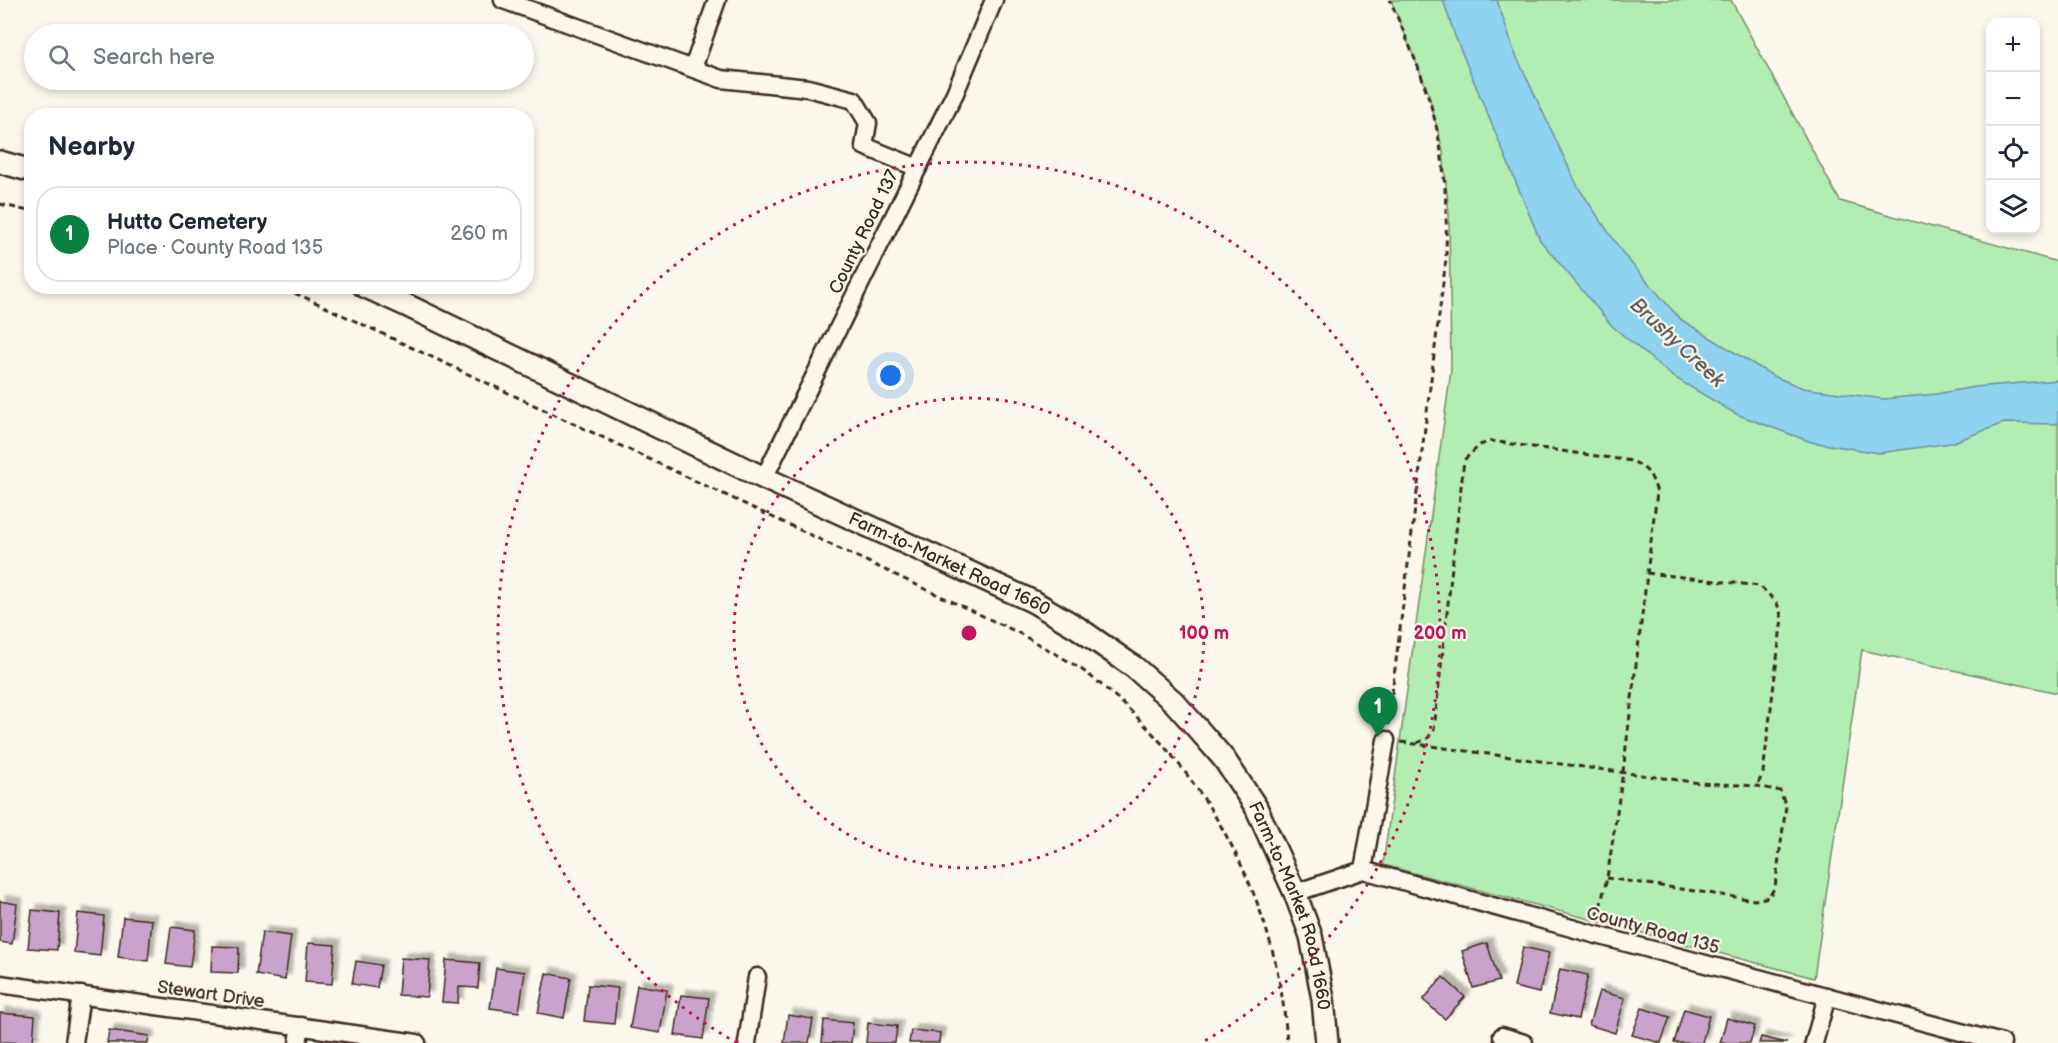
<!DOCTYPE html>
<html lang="en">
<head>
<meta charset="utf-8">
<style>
	:root { --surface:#fff; --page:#f2f2f3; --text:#1f2937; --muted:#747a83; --line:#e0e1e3; --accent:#0b8043 }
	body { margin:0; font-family:"Balsamiq Sans",sans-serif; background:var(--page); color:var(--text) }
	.controls { position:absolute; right:18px; top:18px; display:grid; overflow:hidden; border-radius:12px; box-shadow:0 3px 9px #0003 }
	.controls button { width:54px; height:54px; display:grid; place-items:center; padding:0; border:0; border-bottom:2px solid var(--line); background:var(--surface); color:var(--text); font:30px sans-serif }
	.you { position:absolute; left:891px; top:376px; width:21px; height:21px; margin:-15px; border:4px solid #fff; border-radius:50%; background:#1a73e8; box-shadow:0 0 0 9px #1a73e833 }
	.badge { display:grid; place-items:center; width:39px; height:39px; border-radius:50%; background:var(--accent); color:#fff; font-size:20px; font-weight:700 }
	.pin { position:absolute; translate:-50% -50px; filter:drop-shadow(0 2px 3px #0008) }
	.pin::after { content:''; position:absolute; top:32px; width:21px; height:18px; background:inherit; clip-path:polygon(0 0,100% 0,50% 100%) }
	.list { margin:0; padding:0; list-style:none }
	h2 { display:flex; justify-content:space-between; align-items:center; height:78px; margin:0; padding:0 24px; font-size:26px }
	h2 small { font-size:20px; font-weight:400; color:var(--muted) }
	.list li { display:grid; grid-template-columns:39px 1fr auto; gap:18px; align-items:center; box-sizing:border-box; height:96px; margin:0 12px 12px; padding:0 12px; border:2px solid var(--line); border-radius:24px }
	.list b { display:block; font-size:22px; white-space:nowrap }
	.list p { margin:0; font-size:20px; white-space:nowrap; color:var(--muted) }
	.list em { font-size:20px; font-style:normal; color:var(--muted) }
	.icon { flex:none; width:33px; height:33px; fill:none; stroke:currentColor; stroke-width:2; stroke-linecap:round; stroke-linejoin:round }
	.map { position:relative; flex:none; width:2058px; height:1043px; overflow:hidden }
	.search { position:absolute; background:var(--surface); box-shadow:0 3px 9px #0003; left:24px; top:24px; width:510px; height:66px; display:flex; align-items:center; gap:15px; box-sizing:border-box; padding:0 21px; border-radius:33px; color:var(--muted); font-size:22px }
	.panel { position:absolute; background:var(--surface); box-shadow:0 3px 9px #0003; left:24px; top:108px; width:510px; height:186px; border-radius:24px }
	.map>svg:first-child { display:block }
</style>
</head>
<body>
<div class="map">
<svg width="2058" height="1043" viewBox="0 0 2058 1043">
	<defs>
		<filter id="shadow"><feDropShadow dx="5.5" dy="-5.5" stdDeviation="1.5" flood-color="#0004"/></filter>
	</defs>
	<rect width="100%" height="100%" fill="#fbf7ec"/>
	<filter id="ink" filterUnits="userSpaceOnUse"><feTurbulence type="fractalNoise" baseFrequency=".0167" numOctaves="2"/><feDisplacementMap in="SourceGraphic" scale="12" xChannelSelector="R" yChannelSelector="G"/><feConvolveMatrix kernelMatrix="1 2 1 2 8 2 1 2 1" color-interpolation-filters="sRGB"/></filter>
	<g filter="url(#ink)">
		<path fill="#b2edb2" stroke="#768c68" stroke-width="1.5" d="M1391,0H1731L1840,201L2058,262V693L1862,650L1814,978L1383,865L1451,370L1449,214L1443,152L1428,92Z"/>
		<path fill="#8fd2f0" stroke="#6d8f9c" stroke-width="1.5" d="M1443,0H1497L1514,51L1578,187L1624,255L1680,319L1773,376L1803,388L1884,399L1936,394L1974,387L2058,380V424L2004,423L1951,443L1879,453L1811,442L1736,414L1672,376L1612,326L1540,240L1455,36Z"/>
		<g fill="#c9a3cc" stroke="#3b2a1e" stroke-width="1.5" filter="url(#shadow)">
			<path d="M0,901L17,904L12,944L0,942Z"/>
			<path d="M32,910L60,913L57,950L28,948Z"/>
			<path d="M78,913L104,916L100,956L74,953Z"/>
			<path d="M123,917L152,920L148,961L118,957Z"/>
			<path d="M171,927L195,930L190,967L166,964Z"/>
			<path d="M262,932L291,936L285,980L256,975Z"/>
			<path d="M308,943L335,945L332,984L305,982Z"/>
			<path d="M1487,943L1499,981L1473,988L1462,951Z"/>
			<path d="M212,946L239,947L238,973L211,972Z"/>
			<path d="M1523,947L1549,953L1539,993L1514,987Z"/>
			<path d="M401,958L430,960L427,997L398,995Z"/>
			<path d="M446,960L480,963L478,988L459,987L458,1003L442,1002Z"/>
			<path d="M356,961L381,965L377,988L352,984Z"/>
			<path d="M496,968L525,972L519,1012L490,1008Z"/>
			<path d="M1560,969L1588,975L1578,1019L1550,1013Z"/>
			<path d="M546,973L571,978L564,1018L538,1013Z"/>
			<path d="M1443,977L1465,997L1445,1019L1423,1000Z"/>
			<path d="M588,985L618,988L614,1024L584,1021Z"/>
			<path d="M637,985L667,990L660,1033L630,1028Z"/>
			<path d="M1599,991L1625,998L1615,1033L1589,1025Z"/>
			<path d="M681,995L709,998L703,1039L675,1035Z"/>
			<path d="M1642,1008L1670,1017L1661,1043L1632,1035Z"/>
			<path d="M1684,1009L1709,1016L1702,1043H1674Z"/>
			<path d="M0,1013L35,1016L33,1043L0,1042Z"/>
			<path d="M788,1015L813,1019L809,1043H784Z"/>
			<path d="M1727,1018L1755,1026L1750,1043H1720Z"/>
			<path d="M824,1020L853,1023L851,1043H822Z"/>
			<path d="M868,1023L897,1026L895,1043H866Z"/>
			<path d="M109,1030L149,1036L148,1043H107Z"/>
			<path d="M911,1030L940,1033L939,1043H909Z"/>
			<path d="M1761,1037L1787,1043H1759Z"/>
		</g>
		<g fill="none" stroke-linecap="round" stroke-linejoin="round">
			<g stroke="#3b2a1e" stroke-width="21">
				<g id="minor">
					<path d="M503,0L721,79L808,88L854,100L868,123L864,146L918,168"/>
					<path d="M693,68L717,0"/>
					<path d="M764,478L955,93L994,0"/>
					<path d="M1363,870L1386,740"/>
					<path d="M1295,893L1363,870L1593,934L2002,1043"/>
					<path d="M0,984L417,1043"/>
					<path d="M1502,1036L1524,1043"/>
					<path d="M74,1043L81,995"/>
					<path d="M298,1043L301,1026"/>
					<path d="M747,1043L757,977"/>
					<path d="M1814,1043L1827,996"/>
				</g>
			</g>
			<g stroke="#3b2a1e" stroke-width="26">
				<g id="major">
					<path d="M0,162L32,171"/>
					<path id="s1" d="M364,286L408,306L764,478L1034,602L1078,628L1134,667L1174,702L1205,737L1224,759L1256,807L1295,893L1311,936L1323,999L1327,1043"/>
				</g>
			</g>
			<g stroke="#3b2a1e" stroke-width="3" stroke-dasharray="6 4.5" stroke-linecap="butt">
				<path d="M0,204L32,212"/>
				<path d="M275,286L302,296L1019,633C1042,647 1068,659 1089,675C1203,763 1279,900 1287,1043"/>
				<path d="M1647,573L1760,586L1777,603L1782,618L1763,773L1757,786"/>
				<path d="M1388,725L1446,259C1447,212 1446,167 1435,121C1425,79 1407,40 1390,0"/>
				<path d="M1401,742L1700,783L1757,786L1780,791L1786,806L1775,887L1769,897L1755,900L1607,878"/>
				<path d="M1417,743L1428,738L1434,729L1464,460L1480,445L1491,441L1632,461C1649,469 1651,475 1657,492L1623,772L1607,878L1597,920"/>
			</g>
			<use href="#minor" stroke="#fbf7ec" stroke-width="16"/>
			<use href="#major" stroke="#fbf7ec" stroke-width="21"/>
		</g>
	</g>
	<g fill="none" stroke="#c2185b" stroke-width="3" stroke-dasharray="3 6">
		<circle cx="969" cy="633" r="235"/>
		<path d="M737 1043A471 471 0 1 1 1201 1043"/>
	</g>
	<g text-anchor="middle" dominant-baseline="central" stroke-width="4.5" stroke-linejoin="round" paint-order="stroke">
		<g font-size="18" fill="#3b2a1e" stroke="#fbf7ec">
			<text transform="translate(864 232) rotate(-64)">County Road 137</text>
			<text stroke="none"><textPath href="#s1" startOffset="648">Farm-to-Market Road 1660</textPath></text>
			<text stroke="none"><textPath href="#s1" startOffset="1152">Farm-to-Market Road 1660</textPath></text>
			<text transform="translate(1653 930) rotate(15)">County Road 135</text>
			<text transform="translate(211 994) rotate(8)">Stewart Drive</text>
		</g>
		<g font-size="20" font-style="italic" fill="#505452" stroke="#fbf7ec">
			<text transform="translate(1677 343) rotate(43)">Brushy Creek</text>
		</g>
	</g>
	<circle cx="969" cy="633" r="9" fill="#c2185b" stroke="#fbf7ec" stroke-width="3"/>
	<g font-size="18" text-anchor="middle" font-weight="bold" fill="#c2185b" stroke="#fbf7ec" stroke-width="4.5" stroke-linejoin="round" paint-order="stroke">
		<text x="1204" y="639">100 m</text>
		<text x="1440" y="639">200 m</text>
	</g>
</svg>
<div class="controls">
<button>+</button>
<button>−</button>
<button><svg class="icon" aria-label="locate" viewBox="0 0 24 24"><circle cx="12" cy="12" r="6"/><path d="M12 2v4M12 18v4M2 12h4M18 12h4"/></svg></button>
<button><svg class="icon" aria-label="layers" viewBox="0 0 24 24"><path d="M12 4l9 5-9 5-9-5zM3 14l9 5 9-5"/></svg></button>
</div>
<div class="you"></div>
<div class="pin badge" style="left:1378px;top:737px">1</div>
<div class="search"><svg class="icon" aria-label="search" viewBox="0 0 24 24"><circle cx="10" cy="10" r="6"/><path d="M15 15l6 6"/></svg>Search here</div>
<section class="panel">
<h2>Nearby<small></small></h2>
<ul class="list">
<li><span class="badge">1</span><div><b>Hutto Cemetery</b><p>Place · County Road 135</p></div><em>260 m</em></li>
</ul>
</section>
</div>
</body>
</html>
